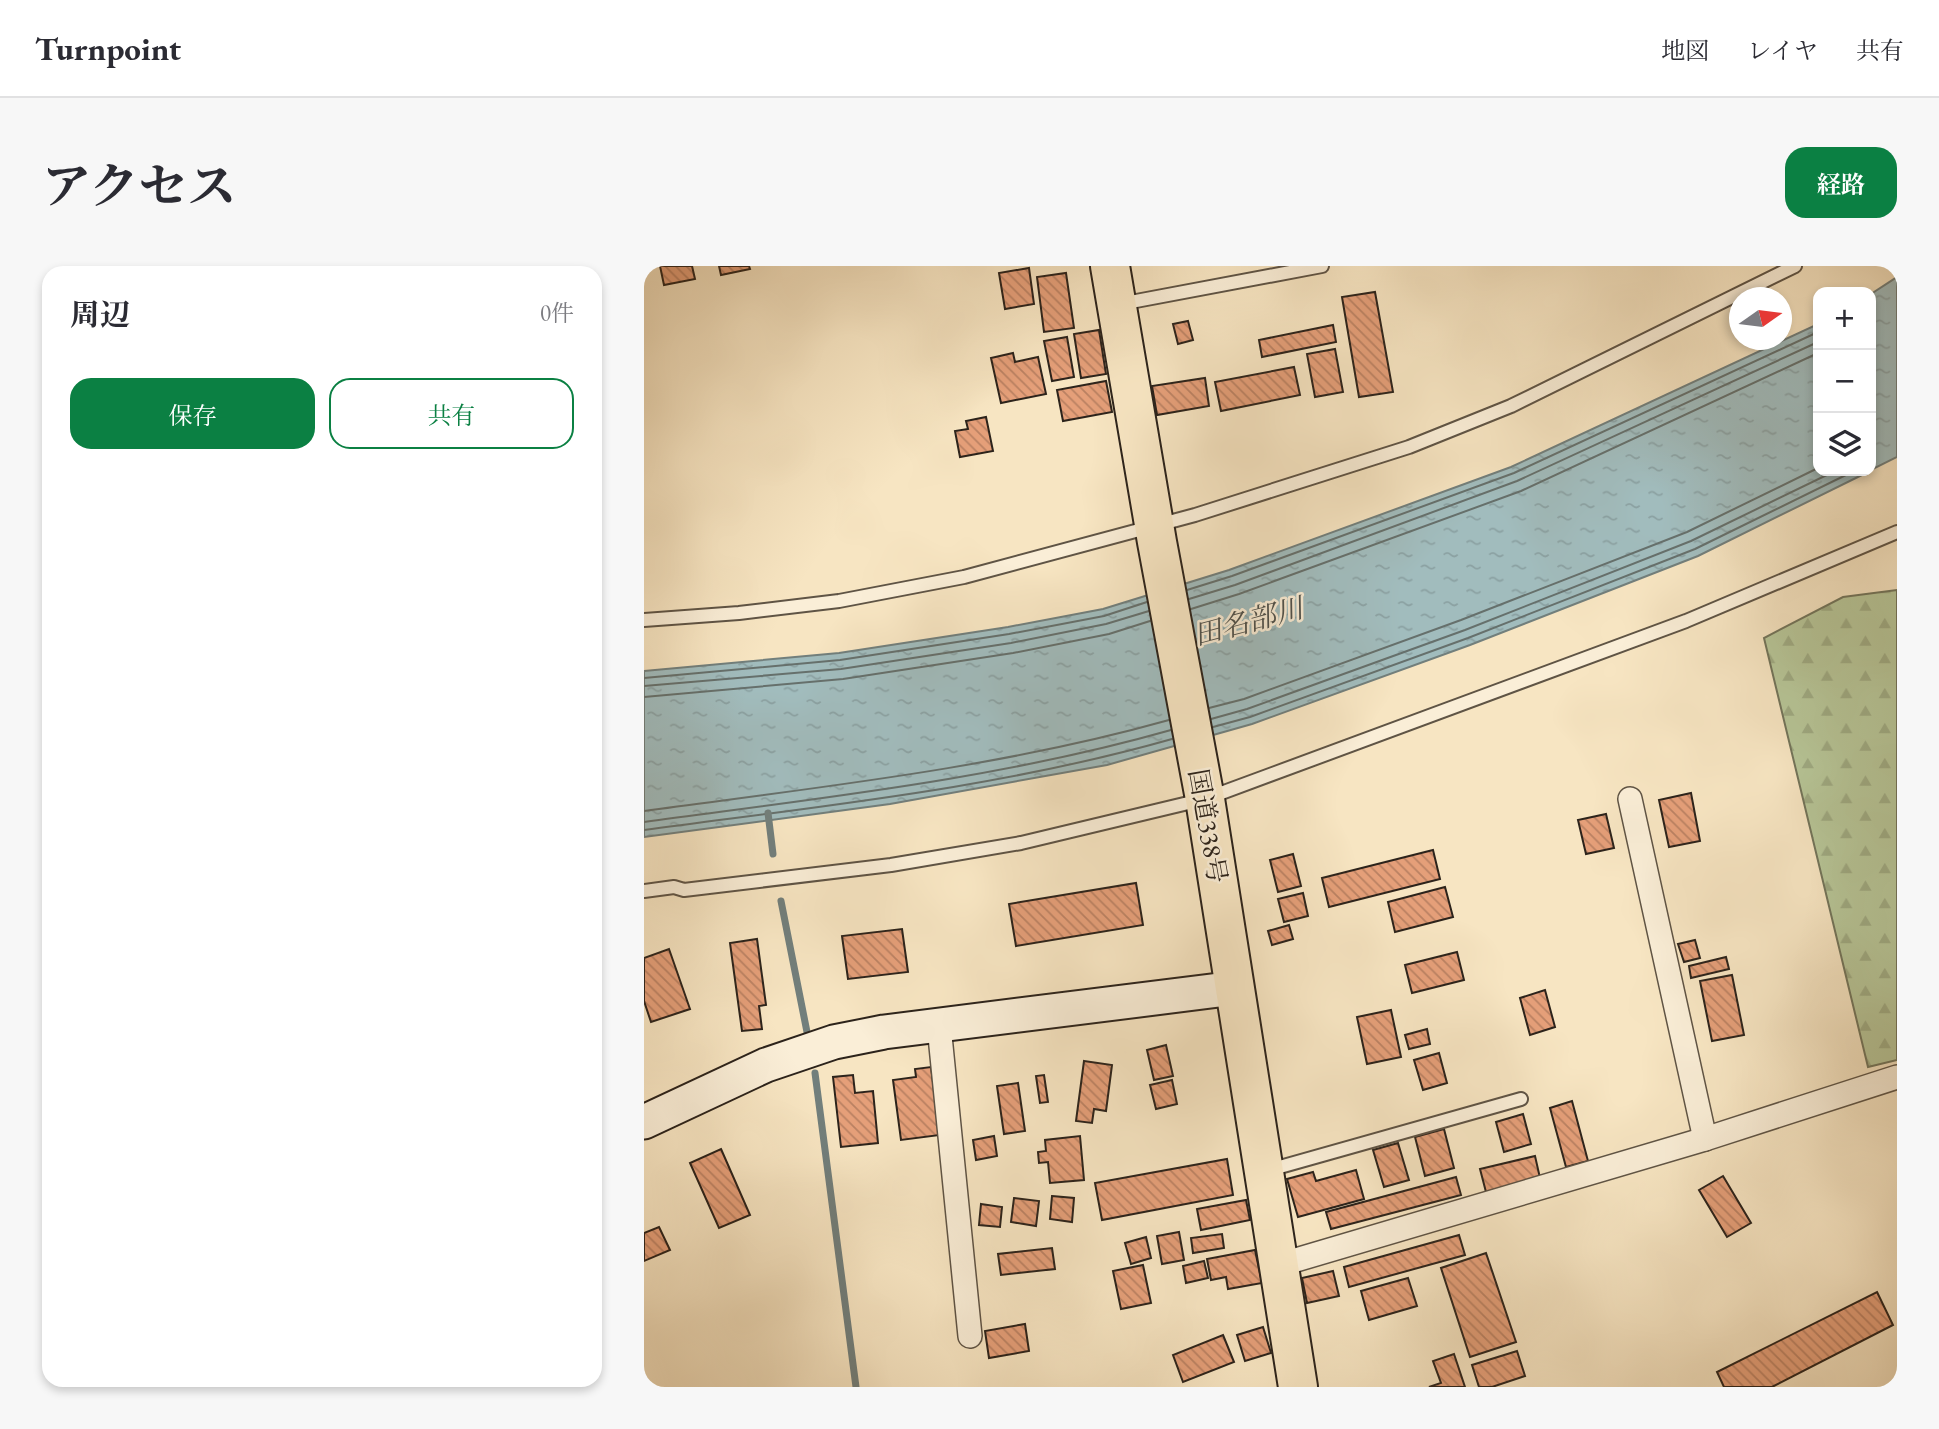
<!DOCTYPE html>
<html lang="ja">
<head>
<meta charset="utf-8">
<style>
	:root { --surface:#fff; --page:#f7f7f7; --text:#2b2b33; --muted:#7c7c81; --line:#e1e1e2; --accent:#0b8043 }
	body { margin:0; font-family:"EB Garamond","Noto Serif JP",serif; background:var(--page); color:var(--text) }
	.controls { position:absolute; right:21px; top:21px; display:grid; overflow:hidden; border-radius:14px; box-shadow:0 4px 10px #0003 }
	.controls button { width:63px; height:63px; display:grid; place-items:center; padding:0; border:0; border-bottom:2px solid var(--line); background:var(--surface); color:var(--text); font:35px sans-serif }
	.compass { position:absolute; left:1085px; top:21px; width:63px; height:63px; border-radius:50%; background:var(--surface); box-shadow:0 4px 10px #0003; rotate:76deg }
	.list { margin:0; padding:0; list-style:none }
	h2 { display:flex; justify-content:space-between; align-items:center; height:91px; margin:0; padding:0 28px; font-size:30px }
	h2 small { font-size:23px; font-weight:400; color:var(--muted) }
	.actions { display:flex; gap:14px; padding:21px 28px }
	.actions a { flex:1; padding:16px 0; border:2px solid var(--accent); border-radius:21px; text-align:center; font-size:24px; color:var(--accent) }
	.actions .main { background:var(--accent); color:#fff }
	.icon { flex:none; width:38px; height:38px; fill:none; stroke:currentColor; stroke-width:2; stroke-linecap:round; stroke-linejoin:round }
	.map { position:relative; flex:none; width:1253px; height:1121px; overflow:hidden; border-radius:21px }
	header { display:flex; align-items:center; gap:42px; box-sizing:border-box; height:98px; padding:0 35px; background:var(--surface); border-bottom:2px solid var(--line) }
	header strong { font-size:33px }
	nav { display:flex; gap:38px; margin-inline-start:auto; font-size:24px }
	.intro { display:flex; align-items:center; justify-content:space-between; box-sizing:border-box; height:168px; padding:0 42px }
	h1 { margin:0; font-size:49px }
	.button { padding:18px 32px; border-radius:21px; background:var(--accent); color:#fff; font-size:24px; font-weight:700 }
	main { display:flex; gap:42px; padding:0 42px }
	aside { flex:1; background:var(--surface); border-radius:21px; box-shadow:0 4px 10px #0003 }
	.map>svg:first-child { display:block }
</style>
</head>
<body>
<header>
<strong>Turnpoint</strong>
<nav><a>地図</a><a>レイヤ</a><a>共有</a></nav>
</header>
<div class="intro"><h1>アクセス</h1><a class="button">経路</a></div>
<main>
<aside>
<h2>周辺<small>0件</small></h2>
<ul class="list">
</ul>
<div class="actions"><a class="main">保存</a><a>共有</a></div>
</aside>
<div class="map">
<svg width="1253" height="1121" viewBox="0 0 1253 1121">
	<defs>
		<pattern id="forest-firs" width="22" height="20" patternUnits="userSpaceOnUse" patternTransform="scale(1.75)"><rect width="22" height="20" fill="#b7c698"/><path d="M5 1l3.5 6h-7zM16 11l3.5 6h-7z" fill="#9eaa82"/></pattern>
		<pattern id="water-ripples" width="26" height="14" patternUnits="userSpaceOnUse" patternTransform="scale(1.75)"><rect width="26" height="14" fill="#a1bcbd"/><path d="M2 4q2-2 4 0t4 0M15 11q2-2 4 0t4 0" fill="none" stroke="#8ba1a2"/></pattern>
		<pattern id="building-back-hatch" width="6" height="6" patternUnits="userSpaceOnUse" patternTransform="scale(1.75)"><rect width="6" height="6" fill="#e59f79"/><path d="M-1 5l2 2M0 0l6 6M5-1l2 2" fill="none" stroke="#ba8162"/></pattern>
	</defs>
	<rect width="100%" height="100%" fill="#f7e5c2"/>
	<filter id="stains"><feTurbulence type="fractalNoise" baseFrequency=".00286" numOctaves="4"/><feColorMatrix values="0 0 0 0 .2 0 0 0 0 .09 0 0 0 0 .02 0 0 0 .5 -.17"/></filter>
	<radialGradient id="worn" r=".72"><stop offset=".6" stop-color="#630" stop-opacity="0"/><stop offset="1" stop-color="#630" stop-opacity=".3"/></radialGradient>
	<path fill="url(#forest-firs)" stroke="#72745a" stroke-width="2" d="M1253,324V794L1224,801L1120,372L1199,331Z"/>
	<g fill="url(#water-ripples)" stroke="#727f7c" stroke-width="2">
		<path d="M1253,11V191L1227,204V28Z"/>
		<path d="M1174,58V205H1226L1054,290L826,379L608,458L463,499L246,538L0,571V405L195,387L364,361L459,343L585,304L867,201Z"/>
	</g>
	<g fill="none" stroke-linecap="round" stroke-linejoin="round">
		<g stroke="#66706c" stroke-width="2">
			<path d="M543,324L588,310L870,207L1174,66"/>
			<path d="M545,333L591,319L873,215L1174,76"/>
			<path d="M547,343L595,328L877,225L1174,87"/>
			<path d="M0,412L196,394L365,368L460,350L503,336"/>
			<path d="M0,420L197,403L367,377L462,358L505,345"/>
			<path d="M0,431L199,413L369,387L465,368L506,355"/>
			<path d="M565,442L600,433L817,354L1043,266L1174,202"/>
			<path d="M567,453L603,443L821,364L1047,275L1191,205"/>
			<path d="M569,461L606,451L824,372L1051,283L1210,205"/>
			<path d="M0,545C176,521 354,502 525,454"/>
			<path d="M0,556C176,532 355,513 527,464"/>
			<path d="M0,564C177,540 356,522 528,473"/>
		</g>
		<g stroke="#727f7c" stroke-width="7">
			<path d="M124,547L129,588"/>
			<path d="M137,635L163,766"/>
			<path d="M171,807L212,1121"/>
		</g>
	</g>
	<g fill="url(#building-back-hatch)" stroke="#2c231b" stroke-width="2">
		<path d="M16,0H48L51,13L20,19Z"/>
		<path d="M75,0H105L106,3L77,9Z"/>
		<path d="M385,2L390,38L361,43L355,7Z"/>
		<path d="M422,7L430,62L400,66L393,11Z"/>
		<path d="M731,26L749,126L715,131L698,31Z"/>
		<path d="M544,55L549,74L534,78L529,58Z"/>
		<path d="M689,59L692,76L618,91L615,74Z"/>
		<path d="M455,64L462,108L437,112L430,68Z"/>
		<path d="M423,71L430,111L408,115L400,75Z"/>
		<path d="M691,83L699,126L671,131L663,88Z"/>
		<path d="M369,87L371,96L394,91L402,128L357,137L347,92Z"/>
		<path d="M650,101L656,129L577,145L571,116Z"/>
		<path d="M561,112L565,140L513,149L508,120Z"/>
		<path d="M462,115L468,146L419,155L413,124Z"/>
		<path d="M342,151L349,185L316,191L311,165L324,163L322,155Z"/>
		<path d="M1047,527L1056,575L1025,581L1015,534Z"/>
		<path d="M962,548L970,582L942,588L934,554Z"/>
		<path d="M789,584L796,613L685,641L678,612Z"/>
		<path d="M649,588L657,620L634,626L626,594Z"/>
		<path d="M492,617L499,659L372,680L365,638Z"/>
		<path d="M801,621L809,651L751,666L744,636Z"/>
		<path d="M659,627L664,650L640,656L634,633Z"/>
		<path d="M645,659L649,673L628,679L624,665Z"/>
		<path d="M258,663L264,706L204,713L198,670Z"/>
		<path d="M113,673L122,739L115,740L118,763L98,765L86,677Z"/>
		<path d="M1051,674L1056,692L1040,696L1034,678Z"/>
		<path d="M25,683L46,743L7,756L0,735V692Z"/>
		<path d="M813,686L820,714L768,727L761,699Z"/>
		<path d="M1082,691L1085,703L1047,712L1045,700Z"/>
		<path d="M1088,709L1100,769L1068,775L1056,715Z"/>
		<path d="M901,724L911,761L886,769L876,732Z"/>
		<path d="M747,744L757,791L723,798L713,751Z"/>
		<path d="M783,763L786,778L765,783L761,769Z"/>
		<path d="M522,779L529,810L510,814L503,784Z"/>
		<path d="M795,787L803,817L779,824L770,794Z"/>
		<path d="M440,795L468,799L462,845L450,843L448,857L432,855Z"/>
		<path d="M287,801L296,869L257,874L249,814L272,811L271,803Z"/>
		<path d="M209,809L211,827L229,825L234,877L197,881L189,811Z"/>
		<path d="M400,809L404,836L396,837L392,810Z"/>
		<path d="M528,814L533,838L512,843L506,819Z"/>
		<path d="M374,817L381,865L360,868L353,820Z"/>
		<path d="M928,835L944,895L922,901L906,842Z"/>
		<path d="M879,848L887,878L860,886L852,856Z"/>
		<path d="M800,863L810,902L781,910L771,871Z"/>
		<path d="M350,870L353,890L332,894L329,874Z"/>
		<path d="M436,870L440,914L406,917L404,896L395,897L394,886L402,885L401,874Z"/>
		<path d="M754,877L765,914L740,921L729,884Z"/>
		<path d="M77,883L106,949L75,962L46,897Z"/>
		<path d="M891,890L896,912L842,926L836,903Z"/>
		<path d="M583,893L589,929L458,954L451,917Z"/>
		<path d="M712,904L720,933L654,951L643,913L669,906L672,915Z"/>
		<path d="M1079,910L1107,957L1083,971L1055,924Z"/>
		<path d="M812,911L817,929L687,963L682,946Z"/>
		<path d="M408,930L430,932L428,956L406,953Z"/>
		<path d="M370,932L395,935L392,960L367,956Z"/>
		<path d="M602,934L606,954L557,964L553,943Z"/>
		<path d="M337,938L358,941L356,961L335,959Z"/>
		<path d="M15,961L26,984L0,995V967Z"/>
		<path d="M535,966L540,994L518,998L513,970Z"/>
		<path d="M578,968L580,982L549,987L547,972Z"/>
		<path d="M815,969L821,989L705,1021L700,1001Z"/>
		<path d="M502,971L507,992L487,998L481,977Z"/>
		<path d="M408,982L411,1003L357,1009L354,988Z"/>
		<path d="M611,984L618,1017L584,1023L582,1011L567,1014L563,993Z"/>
		<path d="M842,987L872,1076L826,1091L797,1002Z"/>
		<path d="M560,995L564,1012L542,1017L539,1000Z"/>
		<path d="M499,999L507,1037L477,1043L469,1005Z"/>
		<path d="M689,1005L695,1030L663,1037L658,1012Z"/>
		<path d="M764,1012L773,1040L725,1054L717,1025Z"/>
		<path d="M1233,1026L1249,1059L1128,1121H1080L1073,1106Z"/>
		<path d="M381,1058L385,1085L345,1092L341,1065Z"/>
		<path d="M619,1061L627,1087L601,1095L593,1069Z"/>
		<path d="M579,1069L590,1096L539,1116L529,1089Z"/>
		<path d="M873,1085L881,1110L848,1121H835L828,1099Z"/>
		<path d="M810,1088L821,1121H785L797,1117L789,1095Z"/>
	</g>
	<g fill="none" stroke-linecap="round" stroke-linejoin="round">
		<g stroke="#5f5445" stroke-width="16">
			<g id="lane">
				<path d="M476,38L678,0"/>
				<path d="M0,354L95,347L195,335L320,311L551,249L765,181L867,140L1151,0"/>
				<path d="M0,625L30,621L40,624L247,599L377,577L561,533L1042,355L1253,266"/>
				<path d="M625,904L877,833"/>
			</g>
		</g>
		<g stroke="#5f5445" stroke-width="26">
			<g id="street">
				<path d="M986,533L1061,873"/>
				<path d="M295,760L326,1070"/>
				<path d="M635,999L1061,873L1253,811"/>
			</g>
		</g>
		<g stroke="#2c231b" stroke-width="37">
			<path id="secondary" d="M0,856L122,799L190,776L240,766L591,722"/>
		</g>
		<g stroke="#2c231b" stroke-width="42">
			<path id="highway" d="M466,0L513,276L561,533L654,1121"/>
		</g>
		<use href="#lane" stroke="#faeed7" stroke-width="12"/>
		<use href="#street" stroke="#faeed7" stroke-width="23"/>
		<use href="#secondary" stroke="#faeed7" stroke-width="33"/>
		<use href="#highway" stroke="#f7e5c2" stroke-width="38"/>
	</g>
	<g text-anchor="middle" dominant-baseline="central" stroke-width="5" stroke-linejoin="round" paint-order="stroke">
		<g font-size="26" fill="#2c231b" stroke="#faeed7">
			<text transform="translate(564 560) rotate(80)">国道338号</text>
		</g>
		<g font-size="28" font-style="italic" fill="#4f514c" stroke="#faeed7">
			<text transform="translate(604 355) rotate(-15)">田名部川</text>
		</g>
	</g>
	<rect width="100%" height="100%" filter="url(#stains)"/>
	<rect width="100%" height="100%" fill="url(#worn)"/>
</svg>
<div class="controls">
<button>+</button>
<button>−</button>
<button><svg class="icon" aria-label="layers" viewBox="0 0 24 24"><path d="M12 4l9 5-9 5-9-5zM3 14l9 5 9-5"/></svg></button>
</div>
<svg class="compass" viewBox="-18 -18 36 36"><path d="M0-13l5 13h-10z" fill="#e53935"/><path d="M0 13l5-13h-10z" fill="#7c7c81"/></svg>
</div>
</main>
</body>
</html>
